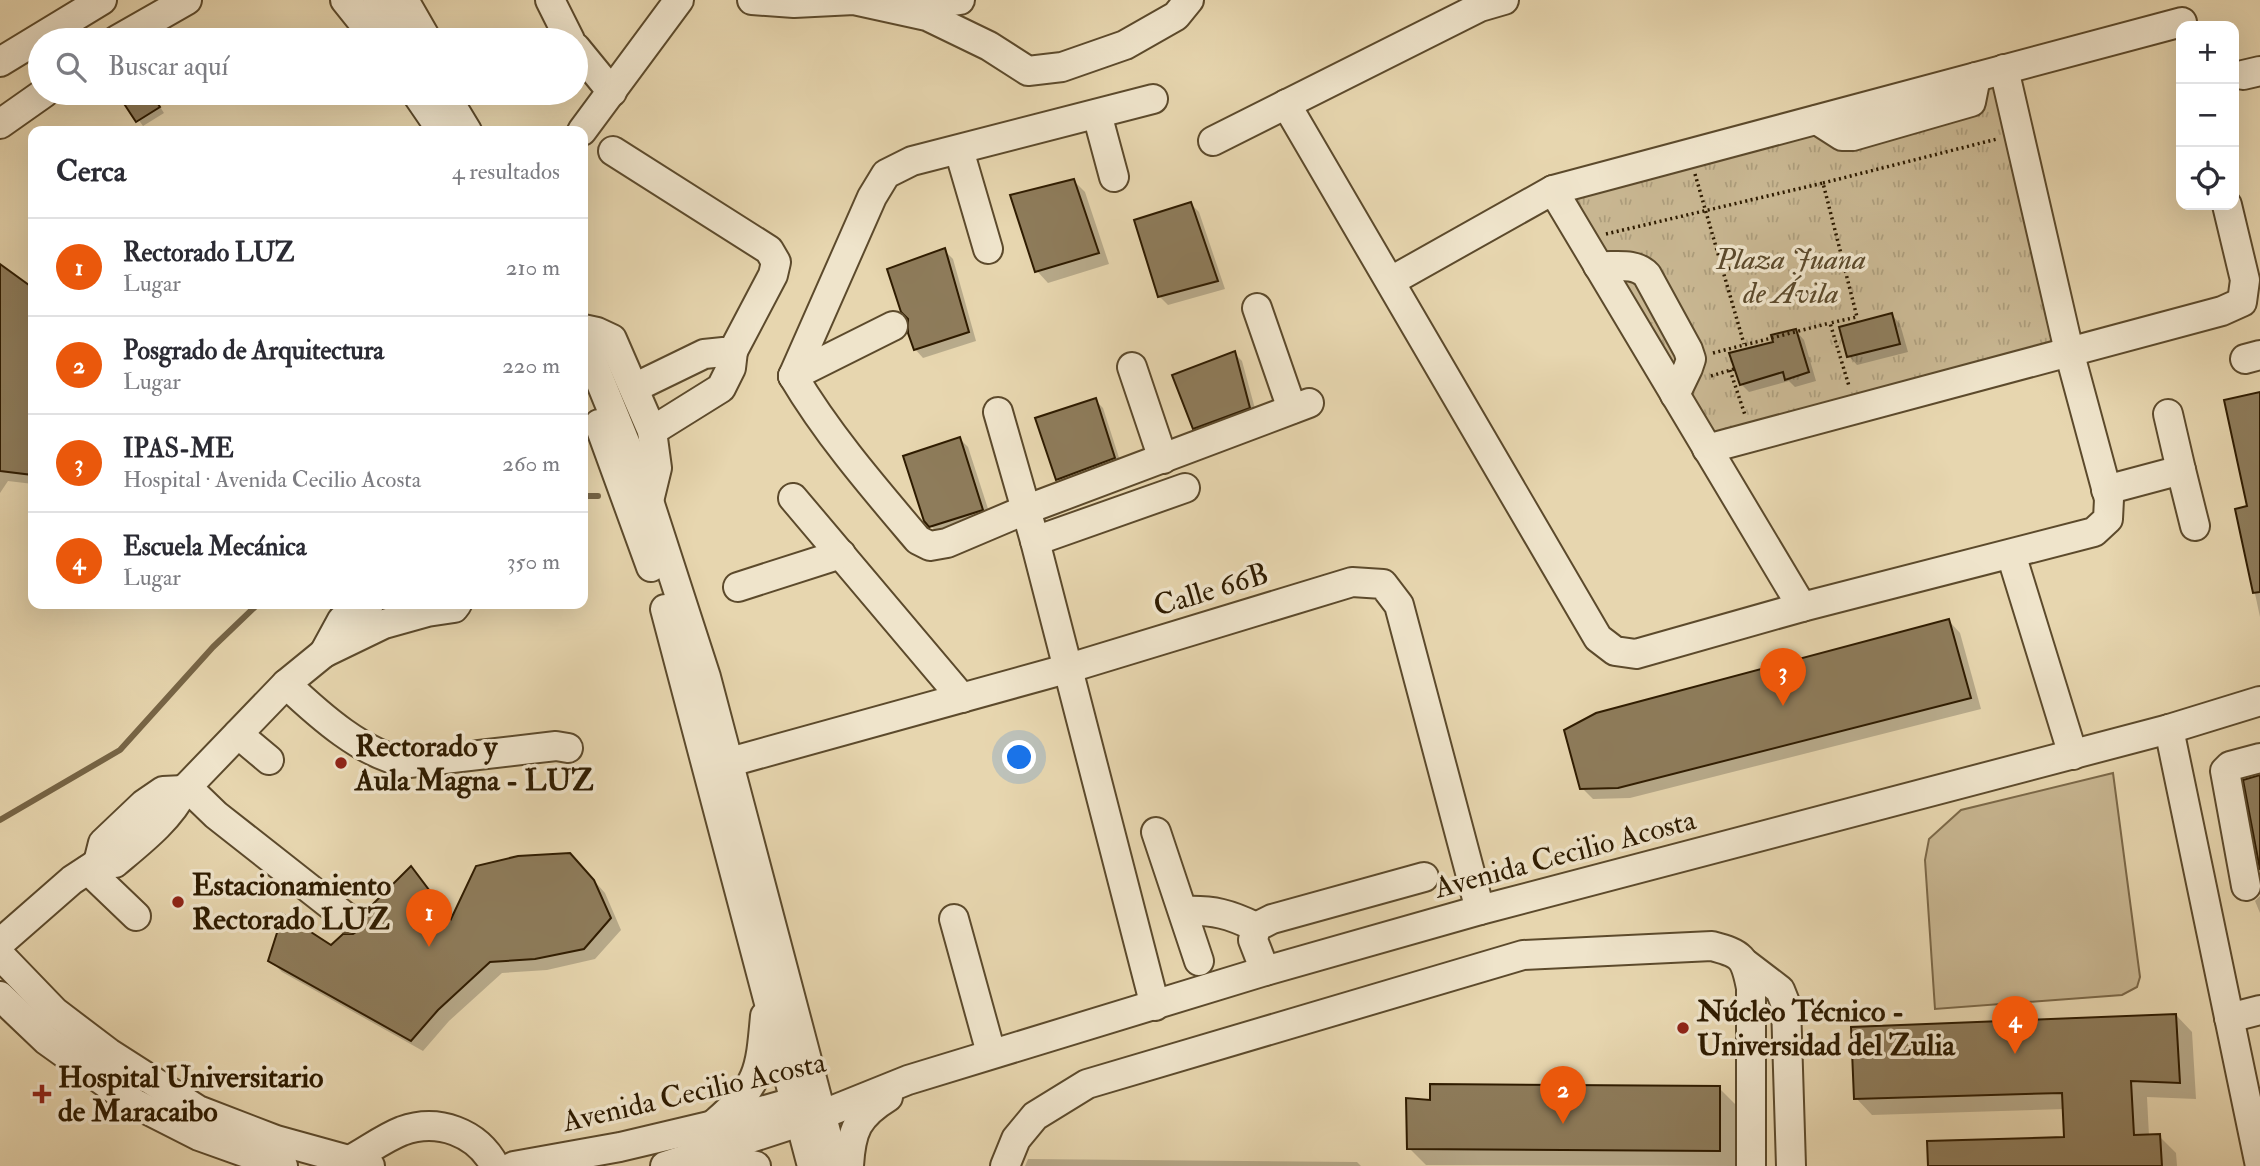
<!DOCTYPE html>
<html lang="es">
<head>
<meta charset="utf-8">
<style>
	:root { --surface:#fff; --page:#f7f7f7; --text:#2b2b33; --muted:#7c7c81; --line:#e1e1e2; --accent:#ea580c }
	body { margin:0; font-family:"IM FELL Double Pica",serif; background:var(--page); color:var(--text) }
	.controls { position:absolute; right:21px; top:21px; display:grid; overflow:hidden; border-radius:14px; box-shadow:0 7px 28px #0002 }
	.controls button { width:63px; height:63px; display:grid; place-items:center; padding:0; border:0; border-bottom:2px solid var(--line); background:var(--surface); color:var(--text); font:35px sans-serif }
	.you { position:absolute; left:1020px; top:758px; width:24px; height:24px; margin:-18px; border:5px solid #fff; border-radius:50%; background:#1a73e8; box-shadow:0 0 0 10px #1a73e833 }
	.badge { display:grid; place-items:center; width:46px; height:46px; border-radius:50%; background:var(--accent); color:#fff; font-size:23px; font-weight:700 }
	.pin { position:absolute; translate:-50% -58px; filter:drop-shadow(0 2px 4px #0008) }
	.pin::after { content:''; position:absolute; top:37px; width:24px; height:21px; background:inherit; clip-path:polygon(0 0,100% 0,50% 100%) }
	.list { margin:0; padding:0; list-style:none }
	h2 { display:flex; justify-content:space-between; align-items:center; height:91px; margin:0; padding:0 28px; font-size:30px }
	h2 small { font-size:23px; font-weight:400; color:var(--muted) }
	.list li { display:grid; grid-template-columns:46px 1fr auto; gap:21px; align-items:center; box-sizing:border-box; height:98px; padding:0 28px; border-top:2px solid var(--line) }
	.list b { display:block; font-size:26px; white-space:nowrap }
	.list p { margin:0; font-size:23px; white-space:nowrap; color:var(--muted) }
	.list em { font-size:23px; font-style:normal; color:var(--muted) }
	.icon { flex:none; width:38px; height:38px; fill:none; stroke:currentColor; stroke-width:2; stroke-linecap:round; stroke-linejoin:round }
	.map { position:relative; flex:none; width:2260px; height:1166px; overflow:hidden }
	.search { position:absolute; background:var(--surface); box-shadow:0 7px 28px #0002; left:28px; top:28px; width:560px; height:77px; display:flex; align-items:center; gap:18px; box-sizing:border-box; padding:0 24px; border-radius:38px; color:var(--muted); font-size:26px }
	.panel { position:absolute; background:var(--surface); box-shadow:0 7px 28px #0002; left:28px; top:126px; width:560px; height:483px; border-radius:14px }
	.map>svg:first-child { display:block }
</style>
</head>
<body>
<div class="map">
<svg width="2260" height="1166" viewBox="0 0 2260 1166">
	<defs>
		<pattern id="park-tufts" width="24" height="20" patternUnits="userSpaceOnUse" patternTransform="scale(1.75)"><rect width="24" height="20" fill="#c8b691"/><path d="M3 7l-1-3M5 7V3M7 7l1-3M15 17l-1-3M17 17v-4M19 17l1-3" fill="none" stroke="#ac9c7b"/></pattern>
	</defs>
	<rect width="100%" height="100%" fill="#e7d6af"/>
	<filter id="stains"><feTurbulence type="fractalNoise" baseFrequency=".00286" numOctaves="4"/><feColorMatrix values="0 0 0 0 .2 0 0 0 0 .09 0 0 0 0 .02 0 0 0 .5 -.17"/></filter>
	<radialGradient id="worn" r=".72"><stop offset=".6" stop-color="#630" stop-opacity="0"/><stop offset="1" stop-color="#630" stop-opacity=".3"/></radialGradient>
	<path fill="#c8b691" stroke="#7b6848" stroke-width="2" d="M2113,773L2140,977L2137,987L2122,995L1935,1009L1925,860L1929,839L1961,810Z"/>
	<path fill="url(#park-tufts)" stroke="#7b6848" stroke-width="2" d="M2001,75L2064,348L1708,444L1559,193Z"/>
	<g fill="#0003">
		<path d="M276,29L286,40H260Z"/>
		<path d="M119,93H159L153,96L164,113L143,126Z"/>
		<path d="M1074,181L1085,192L1109,264L1048,283L1037,271Z"/>
		<path d="M1191,204L1199,212L1225,289L1168,305L1159,296Z"/>
		<path d="M944,250L953,259L976,341L923,358L915,349Z"/>
		<path d="M0,266L33,291V484L8,481L0,493Z"/>
		<path d="M1892,315L1900,324L1908,352L1857,365L1849,356Z"/>
		<path d="M1796,331L1804,340L1816,381L1795,387L1789,381L1749,392L1741,384L1775,343Z"/>
		<path d="M1234,353L1242,361L1257,416L1203,436L1195,428Z"/>
		<path d="M2260,394V617L2237,510L2249,507Z"/>
		<path d="M1095,400L1103,408L1122,467L1066,488L1058,479L1037,419Z"/>
		<path d="M960,439L968,447L991,518L938,534L930,525Z"/>
		<path d="M1949,621L1960,633L1981,709L1630,798L1593,799L1582,788Z"/>
		<path d="M581,866L605,893L621,930L595,959L547,970L502,973L449,1021L423,1051L282,972L270,960L332,948L353,935L361,930L411,869L452,920Z"/>
		<path d="M2260,896V913L2255,901Z"/>
		<path d="M2176,1015L2192,1032L2196,1099L2147,1097L2149,1136H2159L2176,1153L2177,1166H1930L2065,1139V1109L1872,1115L1856,1098Z"/>
		<path d="M1719,1088L1736,1105V1166L1426,1165L1409,1148L1431,1102Z"/>
		<path d="M1028,1159L1357,1162L1361,1166H1025Z"/>
	</g>
	<g fill="none" stroke-linecap="round" stroke-linejoin="round">
		<g stroke="#776546" stroke-width="6">
			<path d="M583,496H598"/>
			<path d="M0,820L120,750L213,647L258,604"/>
		</g>
	</g>
	<g fill="#8e7c5b" stroke="#2e1b00" stroke-width="2">
		<path d="M117,93H151L160,107L136,122Z"/>
		<path d="M1074,179L1099,253L1035,272L1010,195Z"/>
		<path d="M1191,202L1218,281L1158,297L1134,220Z"/>
		<path d="M945,248L969,332L914,350L908,333V319L901,312L887,269Z"/>
		<path d="M0,264L33,288V475L0,471Z"/>
		<path d="M1892,313L1900,344L1847,357L1839,327Z"/>
		<path d="M1796,329L1809,372L1785,380L1783,372L1740,385L1729,353L1773,342L1771,335Z"/>
		<path d="M1235,351L1250,408L1193,429L1172,375Z"/>
		<path d="M2260,392V592L2253,593L2235,509L2247,506L2224,400Z"/>
		<path d="M1096,398L1115,458L1056,480L1035,418Z"/>
		<path d="M960,437L983,510L929,527L924,521L903,456Z"/>
		<path d="M1949,619L1971,698L1618,788L1580,789L1564,730L1596,713Z"/>
		<path d="M2260,775V870L2243,780Z"/>
		<path d="M570,853L594,880L611,918L584,949L535,959L490,962L438,1010L411,1041L268,961L283,914L331,945L343,934H353L360,929L363,921V914L411,866L451,919L476,866L518,856Z"/>
		<path d="M2176,1014L2180,1083L2131,1081L2134,1135L2160,1134L2162,1166H1928L1927,1141L2064,1137L2062,1093L1854,1099L1851,1027Z"/>
		<path d="M1430,1084L1720,1086V1151L1407,1149L1406,1098L1430,1100Z"/>
	</g>
	<g fill="none" stroke-linecap="round" stroke-linejoin="round">
		<g stroke="#5c4a2c" stroke-width="32">
			<g id="minor">
				<path d="M345,0L377,40"/>
				<path d="M377,0L407,40"/>
				<path d="M404,0L427,40"/>
				<path d="M550,0L570,40"/>
				<path d="M752,0L794,3L854,0L927,16L989,46L1028,71L1062,67L1125,45L1176,16L1189,0"/>
				<path d="M908,8L960,0"/>
				<path d="M117,40L187,0"/>
				<path d="M576,48L612,92"/>
				<path d="M0,62L102,0"/>
				<path d="M2243,75L2260,71"/>
				<path d="M416,93L442,131"/>
				<path d="M444,93L467,131"/>
				<path d="M1286,104L1598,638L1615,651L1636,654L1802,607"/>
				<path d="M1097,114L1114,177"/>
				<path d="M1817,120L1842,136H1853L1971,102L1976,77"/>
				<path d="M0,124L44,93"/>
				<path d="M582,131L679,0"/>
				<path d="M1213,141L1480,7L1504,0"/>
				<path d="M959,150L988,249"/>
				<path d="M613,151L769,250L776,262L773,275L733,351L704,354L634,388"/>
				<path d="M1553,190L1802,607L2094,532L2108,519L2109,499L2069,351L2004,69"/>
				<path d="M1598,266C1615,267 1635,262 1647,275L1688,350L1691,359L1688,368L1675,395"/>
				<path d="M1391,281L1553,190L2182,22"/>
				<path d="M1257,308L1292,409"/>
				<path d="M583,329L597,332L612,339L652,431L657,468L649,501"/>
				<path d="M583,339L649,501L706,677L835,1166"/>
				<path d="M2245,359L2260,355"/>
				<path d="M1132,367L1163,459"/>
				<path d="M793,376C828,435 874,488 918,540L930,546L947,543L1025,510L1309,403"/>
				<path d="M793,376L872,197L886,174L912,161L1153,99"/>
				<path d="M793,376L893,326"/>
				<path d="M998,412L1035,541L1155,1006"/>
				<path d="M599,424L651,567"/>
				<path d="M652,431L721,388L731,368L733,351"/>
				<path d="M1707,449L2222,311L2242,302L2245,280L2227,205"/>
				<path d="M2181,470L2195,526"/>
				<path d="M2106,490L2181,470L2168,414"/>
				<path d="M793,498L962,698"/>
				<path d="M1035,541L1185,488"/>
				<path d="M2011,554L2073,755"/>
				<path d="M738,587L841,554"/>
				<path d="M665,609L812,1166"/>
				<path d="M324,653L342,620L369,604"/>
				<path d="M286,684C319,715 364,756 409,763L556,746L568,748"/>
				<path d="M2169,729L2260,1166"/>
				<path d="M238,734L269,760"/>
				<path d="M730,762L1066,669L1352,582L1383,584L1399,605L1480,910"/>
				<path d="M187,787L216,815L347,918"/>
				<path d="M1156,832L1199,961"/>
				<path d="M98,863L103,843L144,804L163,791L184,790"/>
				<path d="M88,870L136,916"/>
				<path d="M2246,886L2225,771L2230,766L2260,758"/>
				<path d="M1184,911C1214,910 1229,914 1256,927"/>
				<path d="M954,919L991,1053"/>
				<path d="M0,943L72,880L98,863H115C140,842 170,819 184,790L286,684L324,653L384,624L427,612L454,608L457,604"/>
				<path d="M0,955L55,1012L109,1053L198,1110L276,1140L370,1166"/>
				<path d="M1746,964L1780,990L1786,1005L1791,1166"/>
				<path d="M1265,971L1253,940L1256,927L1272,919L1424,877"/>
				<path d="M0,996L46,1040L134,1103L199,1136L283,1166"/>
				<path d="M2229,1018L2260,1010"/>
				<path d="M715,1123C759,1085 760,1073 765,1016"/>
				<path d="M705,1159L734,1161L756,1166"/>
				<path d="M350,1160C367,1151 384,1138 402,1131C438,1118 477,1132 495,1166"/>
				<path d="M514,1166L620,1147L713,1125L811,1097"/>
				<path d="M665,1166L821,1115L908,1080L1265,971L1480,910L2169,729L2260,701"/>
				<path d="M849,1166C851,1131 857,1116 888,1097"/>
				<path d="M1005,1166L1016,1139L1035,1116L1087,1084L1523,955L1712,946C1742,954 1745,957 1751,988V1166"/>
			</g>
		</g>
		<g stroke="#2e1b00" stroke-width="3.5" stroke-dasharray="2 3.5" stroke-linecap="butt">
			<path d="M1695,174L1744,344"/>
			<path d="M1823,183L1997,139"/>
			<path d="M1606,234L1823,183L1857,317L1830,323L1849,386"/>
			<path d="M1723,270L1752,263"/>
			<path d="M1713,353L1830,323"/>
			<path d="M1730,370L1745,415"/>
			<path d="M1711,376L1734,369"/>
		</g>
		<use href="#minor" stroke="#efe4cb" stroke-width="28"/>
	</g>
	<g fill="#8f2418" stroke="#efe4cb" stroke-width="2.5">
		<circle cx="341" cy="763" r="7"/>
		<circle cx="178" cy="902" r="7"/>
		<circle cx="1683" cy="1028" r="7"/>
		<path d="M38.5 1083.5h7v7h7v7h-7v7h-7v-7h-7v-7h7z"/>
	</g>
	<g text-anchor="middle" dominant-baseline="central" stroke-width="7" stroke-linejoin="round" paint-order="stroke">
		<g font-size="30" font-style="italic" fill="#5c4a2c" stroke="#efe4cb">
			<text x="1791" y="259">Plaza Juana<tspan x="1791" dy="34">de Ávila</tspan></text>
		</g>
		<g font-size="30" fill="#2e1b00" stroke="#efe4cb">
			<text transform="translate(1211 590) rotate(-17)">Calle 66B</text>
			<text transform="translate(1565 854) rotate(-15)">Avenida Cecilio Acosta</text>
			<text transform="translate(694 1092) rotate(-13)">Avenida Cecilio Acosta</text>
		</g>
		<g font-size="30" font-weight="bold" fill="#2e1b00" stroke="#efe4cb" text-anchor="start">
			<text x="355" y="746">Rectorado y<tspan x="355" dy="34">Aula Magna - LUZ</tspan></text>
			<text x="192" y="885">Estacionamiento<tspan x="192" dy="34">Rectorado LUZ</tspan></text>
			<text x="1697" y="1011">Núcleo Técnico -<tspan x="1697" dy="34">Universidad del Zulia</tspan></text>
			<text x="58" y="1077">Hospital Universitario<tspan x="58" dy="34">de Maracaibo</tspan></text>
		</g>
	</g>
	<rect width="100%" height="100%" filter="url(#stains)"/>
	<rect width="100%" height="100%" fill="url(#worn)"/>
</svg>
<div class="controls">
<button>+</button>
<button>−</button>
<button><svg class="icon" aria-label="locate" viewBox="0 0 24 24"><circle cx="12" cy="12" r="6"/><path d="M12 2v4M12 18v4M2 12h4M18 12h4"/></svg></button>
</div>
<div class="you"></div>
<div class="pin badge" style="left:429px;top:947px">1</div>
<div class="pin badge" style="left:1563px;top:1124px">2</div>
<div class="pin badge" style="left:1783px;top:706px">3</div>
<div class="pin badge" style="left:2015px;top:1054px">4</div>
<div class="search"><svg class="icon" aria-label="search" viewBox="0 0 24 24"><circle cx="10" cy="10" r="6"/><path d="M15 15l6 6"/></svg>Buscar aquí</div>
<section class="panel">
<h2>Cerca<small>4 resultados</small></h2>
<ul class="list">
<li><span class="badge">1</span><div><b>Rectorado LUZ</b><p>Lugar</p></div><em>210 m</em></li>
<li><span class="badge">2</span><div><b>Posgrado de Arquitectura</b><p>Lugar</p></div><em>220 m</em></li>
<li><span class="badge">3</span><div><b>IPAS-ME</b><p>Hospital · Avenida Cecilio Acosta</p></div><em>260 m</em></li>
<li><span class="badge">4</span><div><b>Escuela Mecánica</b><p>Lugar</p></div><em>350 m</em></li>
</ul>
</section>
</div>
</body>
</html>
